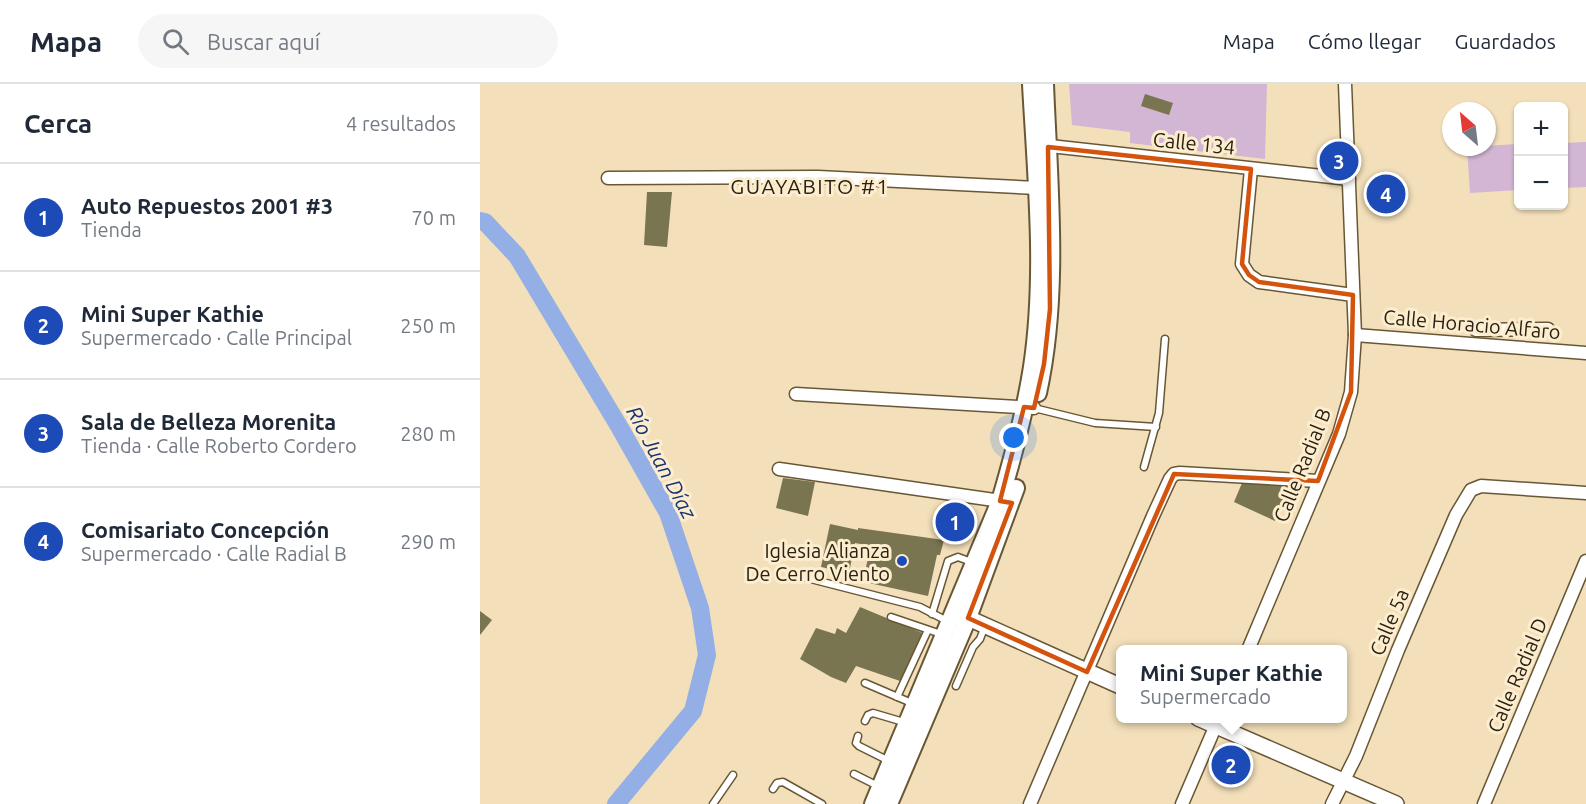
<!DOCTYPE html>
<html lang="es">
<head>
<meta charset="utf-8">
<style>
	:root { --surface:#fff; --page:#f6f6f7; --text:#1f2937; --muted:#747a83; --line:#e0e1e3; --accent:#1c4ab7 }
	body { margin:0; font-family:Ubuntu,sans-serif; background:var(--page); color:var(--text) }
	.controls { position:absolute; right:18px; top:18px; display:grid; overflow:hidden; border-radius:9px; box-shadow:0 2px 4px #0004 }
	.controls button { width:54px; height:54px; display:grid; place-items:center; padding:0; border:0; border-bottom:2px solid var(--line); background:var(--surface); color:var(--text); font:30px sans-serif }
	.compass { position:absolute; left:962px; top:18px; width:54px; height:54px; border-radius:50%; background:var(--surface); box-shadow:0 2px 4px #0004; rotate:332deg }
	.you { position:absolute; left:534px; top:354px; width:21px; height:21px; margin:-15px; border:4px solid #fff; border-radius:50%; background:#1a73e8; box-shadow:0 0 0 9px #1a73e833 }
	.badge { display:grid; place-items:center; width:39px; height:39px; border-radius:50%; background:var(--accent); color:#fff; font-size:20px; font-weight:700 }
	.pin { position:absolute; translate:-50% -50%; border:3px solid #fff; box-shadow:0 2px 6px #0006 }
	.popup { position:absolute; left:636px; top:561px; width:231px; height:78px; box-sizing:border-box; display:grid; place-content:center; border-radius:9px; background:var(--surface); filter:drop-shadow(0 2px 4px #0005); font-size:20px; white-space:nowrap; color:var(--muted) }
	.popup b { font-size:22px; color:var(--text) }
	.popup::after { content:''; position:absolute; left:50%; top:100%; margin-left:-12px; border:12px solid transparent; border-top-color:var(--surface) }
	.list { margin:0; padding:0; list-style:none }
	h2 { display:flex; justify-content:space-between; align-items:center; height:78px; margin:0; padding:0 24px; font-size:26px }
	h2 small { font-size:20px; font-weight:400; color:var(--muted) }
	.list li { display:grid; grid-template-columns:39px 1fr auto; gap:18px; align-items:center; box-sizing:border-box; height:108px; padding:0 24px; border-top:2px solid var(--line) }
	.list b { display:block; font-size:22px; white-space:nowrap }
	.list p { margin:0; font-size:20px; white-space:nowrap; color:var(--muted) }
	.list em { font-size:20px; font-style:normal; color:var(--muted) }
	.icon { flex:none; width:33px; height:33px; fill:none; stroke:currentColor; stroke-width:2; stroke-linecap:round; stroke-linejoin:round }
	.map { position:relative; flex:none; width:1106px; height:720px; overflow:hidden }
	header { display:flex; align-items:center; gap:36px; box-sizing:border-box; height:84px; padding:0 30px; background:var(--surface); border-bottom:2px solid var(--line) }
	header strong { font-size:28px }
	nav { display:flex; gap:33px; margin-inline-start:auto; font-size:21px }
	.search { width:420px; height:54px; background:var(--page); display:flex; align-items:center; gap:15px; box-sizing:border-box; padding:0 21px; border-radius:33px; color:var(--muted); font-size:22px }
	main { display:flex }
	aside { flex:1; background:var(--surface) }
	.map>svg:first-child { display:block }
</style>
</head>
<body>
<header>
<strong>Mapa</strong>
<div class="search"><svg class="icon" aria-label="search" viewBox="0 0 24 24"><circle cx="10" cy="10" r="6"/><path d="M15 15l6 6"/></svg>Buscar aquí</div>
<nav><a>Mapa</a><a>Cómo llegar</a><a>Guardados</a></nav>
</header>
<main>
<aside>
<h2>Cerca<small>4 resultados</small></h2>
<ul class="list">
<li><span class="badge">1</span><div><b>Auto Repuestos 2001 #3</b><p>Tienda</p></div><em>70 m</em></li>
<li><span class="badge">2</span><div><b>Mini Super Kathie</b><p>Supermercado · Calle Principal</p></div><em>250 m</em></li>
<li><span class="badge">3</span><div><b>Sala de Belleza Morenita</b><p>Tienda · Calle Roberto Cordero</p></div><em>280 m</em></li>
<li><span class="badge">4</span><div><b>Comisariato Concepción</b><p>Supermercado · Calle Radial B</p></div><em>290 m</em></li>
</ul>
</aside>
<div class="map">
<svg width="1106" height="720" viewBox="0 0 1106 720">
	<rect width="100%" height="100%" fill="#f3dfba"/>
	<g fill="#d2b6d4">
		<path d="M589,0H787L785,75L650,59V48L592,41Z"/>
		<path d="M1106,58V103L1084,104V59Z"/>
		<path d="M1038,60V106L990,109L987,63Z"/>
	</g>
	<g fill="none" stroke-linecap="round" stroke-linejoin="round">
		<path stroke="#94afe5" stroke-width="18" d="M0,137L5,138L37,172L140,344L188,429L220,524L227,571L213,627L136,720"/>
	</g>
	<g fill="#797550">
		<path d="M665,10L693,19L689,31L661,22Z"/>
		<path d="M855,68H864L863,86L854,85Z"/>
		<path d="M914,91L916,128L898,129L896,92Z"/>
		<path d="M167,108H192L187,163L164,161Z"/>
		<path d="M303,394L335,398L328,432L296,424Z"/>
		<path d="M762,399L809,401L795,437L754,418Z"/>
		<path d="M470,421L485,423L480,455L464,453Z"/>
		<path d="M350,440L378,446V444L464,456L460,471H457L448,512L389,499L392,485L386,483L391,462L375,459L369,489L341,483Z"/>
		<path d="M380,523L445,550L420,597L376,582L366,599L351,593L320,575L336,544L355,550L357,544L366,549Z"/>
		<path d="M0,527L12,536L0,551Z"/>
		<path d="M747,661L769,670L755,701L734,692Z"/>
	</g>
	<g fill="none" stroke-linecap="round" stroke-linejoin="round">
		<g stroke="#685735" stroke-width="9">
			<g id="service">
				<path d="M554,324L615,339L676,343"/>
				<path d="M664,383L679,329L685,255"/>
				<path d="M319,492L440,523L469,538"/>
				<path d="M452,530L468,477L478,473L494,479"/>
				<path d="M411,533L464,551"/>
				<path d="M385,599L434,620"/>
				<path d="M476,602L493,563L500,555L505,542"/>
				<path d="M417,613L448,546"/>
				<path d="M385,637L388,631L393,629L427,639"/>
				<path d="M378,652L376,659L379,662L409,677"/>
				<path d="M374,690L398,702"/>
				<path d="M293,705L297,699L303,698L342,720"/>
				<path d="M233,720L253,691"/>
			</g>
		</g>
		<g stroke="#685735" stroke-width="15">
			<g id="minor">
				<path d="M561,61L869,95"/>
				<path d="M771,85L762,180L769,191L779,198L873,211"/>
				<path d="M128,94L338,93L557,104"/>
				<path d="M996,246L1068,245"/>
				<path d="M875,251L1106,269"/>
				<path d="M316,310L554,324"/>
				<path d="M299,385L528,418"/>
				<path d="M768,566L859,350L871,308L875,251L865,0"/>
				<path d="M550,720L673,432L690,395L694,390L700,389L838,397"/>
				<path d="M702,720L739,634"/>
				<path d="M852,720L876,672L918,566L976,431L991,406L1001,402L1106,409"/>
				<path d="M1004,720L1106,477"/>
			</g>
		</g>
		<g stroke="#685735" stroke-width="18">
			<g id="tertiary">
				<path d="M477,529L640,602"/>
				<path d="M718,634L916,720"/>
			</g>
		</g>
		<g stroke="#685735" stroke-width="20">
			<g id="secondary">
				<path d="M558,309C580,208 569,102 565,0"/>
				<path d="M393,720L520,417C533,373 545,328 552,283C566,190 556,93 551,0"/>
				<path d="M409,720L488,534L536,404"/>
			</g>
		</g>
		<use href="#service" stroke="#fff" stroke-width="6"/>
		<use href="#minor" stroke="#fff" stroke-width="12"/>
		<use href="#tertiary" stroke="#fff" stroke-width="15"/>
		<use href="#secondary" stroke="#fff" stroke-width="16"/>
	</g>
	<path fill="none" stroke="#d5540d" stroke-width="4.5" stroke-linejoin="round" d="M568,63L771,85L762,180L769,191L779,198L873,211L871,308L838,397L694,390L607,588L488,534L532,419L520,417L544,323L554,324L564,280L570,225Z"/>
	<circle fill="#1c4ab7" stroke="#fdedcf" stroke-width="2" cx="422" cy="477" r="6"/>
	<g text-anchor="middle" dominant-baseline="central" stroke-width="6" stroke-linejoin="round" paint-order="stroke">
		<g font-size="20" fill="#292213" stroke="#fdedcf">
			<text transform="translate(714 59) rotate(6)">Calle 134</text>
			<text transform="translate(992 240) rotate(5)">Calle Horacio Alfaro</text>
			<text transform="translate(822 381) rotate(-68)">Calle Radial B</text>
			<text transform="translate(909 538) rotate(-67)">Calle 5a</text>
			<text transform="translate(1037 591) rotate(-67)">Calle Radial D</text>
		</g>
		<g font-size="20" fill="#292213" stroke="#fdedcf" text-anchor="end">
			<text x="410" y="466">Iglesia Alianza<tspan x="410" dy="23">De Cerro Viento</tspan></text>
		</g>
		<g font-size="21" letter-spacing="1.5" fill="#292213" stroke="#fdedcf">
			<text x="330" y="102">GUAYABITO #1</text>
		</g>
		<g font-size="21" font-style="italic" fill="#173372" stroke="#fdedcf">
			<text transform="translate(182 378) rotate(62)">Río Juan Díaz</text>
		</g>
	</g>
</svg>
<div class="controls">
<button>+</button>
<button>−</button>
</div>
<svg class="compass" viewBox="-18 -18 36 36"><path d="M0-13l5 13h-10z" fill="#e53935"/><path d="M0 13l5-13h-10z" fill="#747a83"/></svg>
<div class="you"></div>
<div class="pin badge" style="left:475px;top:438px">1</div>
<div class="pin badge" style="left:751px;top:681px">2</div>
<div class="popup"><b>Mini Super Kathie</b>Supermercado</div>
<div class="pin badge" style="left:859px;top:77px">3</div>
<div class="pin badge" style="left:906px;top:110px">4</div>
</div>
</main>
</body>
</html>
